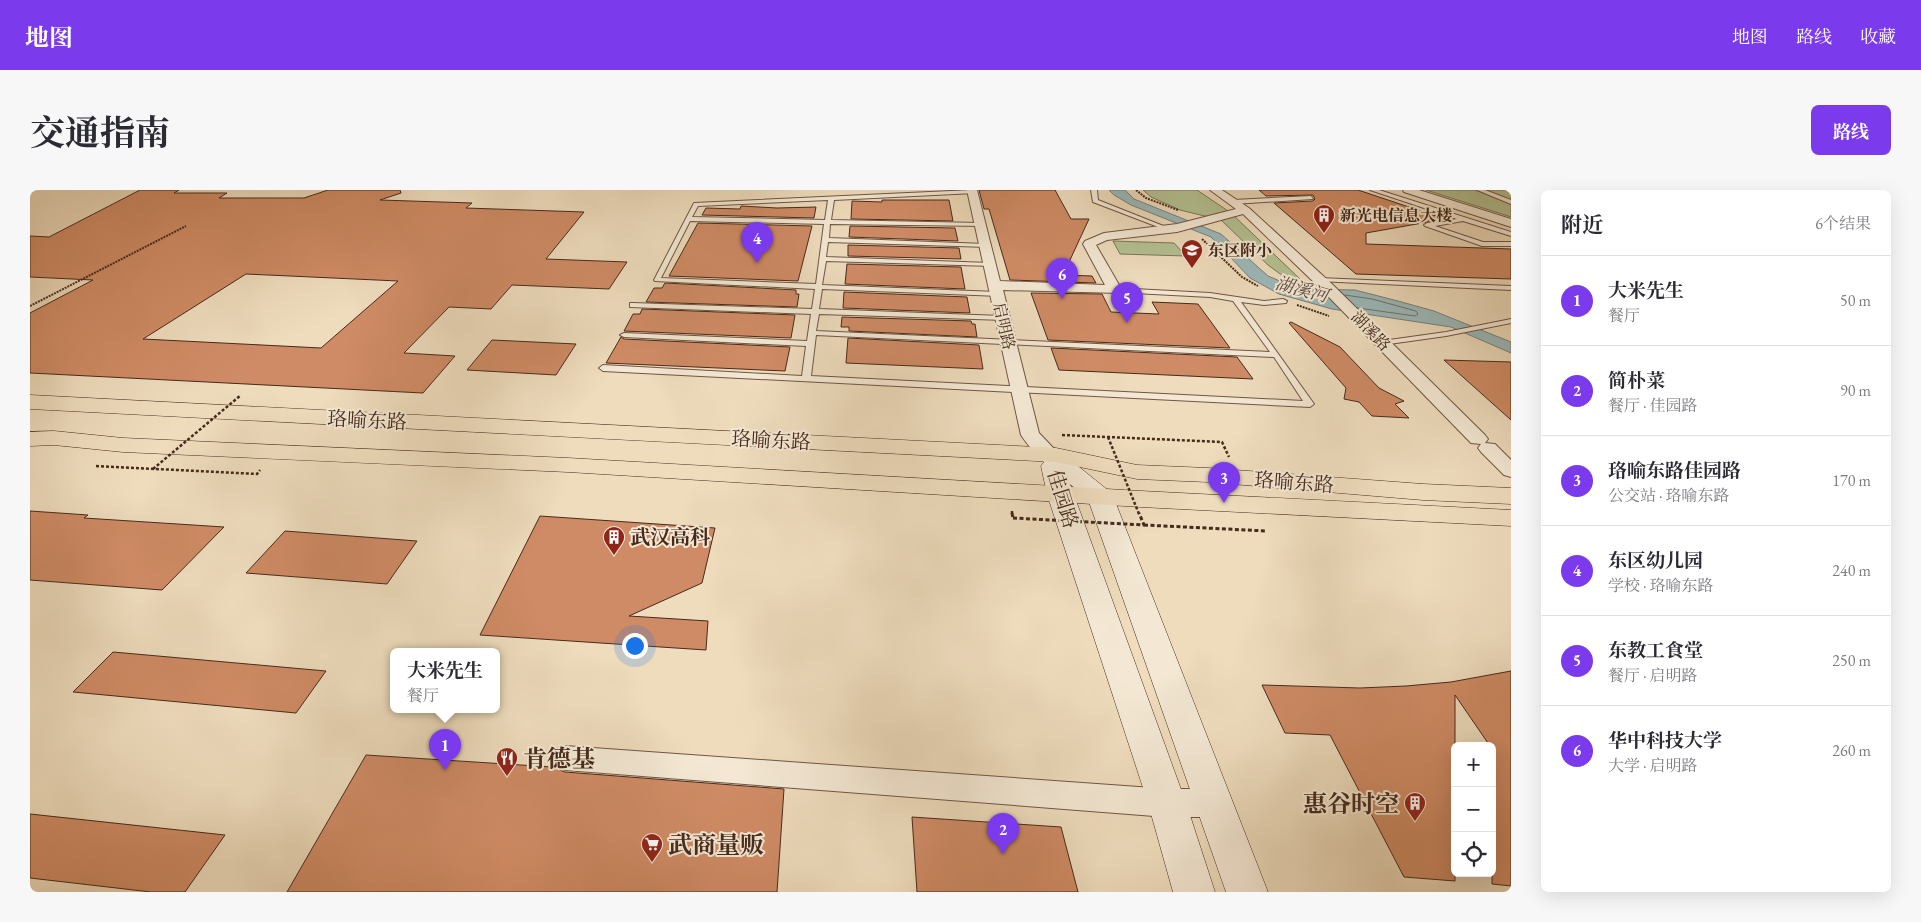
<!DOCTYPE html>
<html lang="zh">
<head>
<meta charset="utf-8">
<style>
	:root { --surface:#fff; --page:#f7f7f7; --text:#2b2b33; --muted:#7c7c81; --line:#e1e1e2; --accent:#7c3aed }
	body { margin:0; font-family:"EB Garamond","Noto Serif SC",serif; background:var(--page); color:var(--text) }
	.controls { position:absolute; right:15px; bottom:15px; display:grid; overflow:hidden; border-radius:8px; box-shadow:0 5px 20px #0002 }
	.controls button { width:45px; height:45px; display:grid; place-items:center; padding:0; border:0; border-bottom:1px solid var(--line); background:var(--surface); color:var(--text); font:25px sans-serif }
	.you { position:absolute; left:604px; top:455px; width:18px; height:18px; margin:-12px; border:4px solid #fff; border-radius:50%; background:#1a73e8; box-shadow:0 0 0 8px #1a73e833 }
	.badge { display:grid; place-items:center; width:32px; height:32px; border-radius:50%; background:var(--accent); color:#fff; font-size:16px; font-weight:700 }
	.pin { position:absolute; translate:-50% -41px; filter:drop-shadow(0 1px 2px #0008) }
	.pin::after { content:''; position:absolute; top:26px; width:18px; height:15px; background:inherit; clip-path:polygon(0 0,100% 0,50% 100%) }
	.popup { position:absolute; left:360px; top:458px; width:110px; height:65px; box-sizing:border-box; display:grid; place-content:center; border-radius:8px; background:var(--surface); filter:drop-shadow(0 1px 4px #0005); font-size:16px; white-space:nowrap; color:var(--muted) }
	.popup b { font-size:19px; color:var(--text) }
	.popup::after { content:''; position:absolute; left:50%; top:100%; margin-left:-10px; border:10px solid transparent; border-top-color:var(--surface) }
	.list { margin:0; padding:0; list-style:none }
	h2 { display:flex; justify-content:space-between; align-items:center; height:65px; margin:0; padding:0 20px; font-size:21px }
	h2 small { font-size:16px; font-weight:400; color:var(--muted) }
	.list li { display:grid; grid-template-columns:32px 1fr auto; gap:15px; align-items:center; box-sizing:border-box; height:90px; padding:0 20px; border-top:1px solid var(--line) }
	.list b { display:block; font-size:19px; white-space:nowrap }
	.list p { margin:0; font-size:16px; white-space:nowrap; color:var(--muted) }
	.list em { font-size:16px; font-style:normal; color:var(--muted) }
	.icon { flex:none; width:28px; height:28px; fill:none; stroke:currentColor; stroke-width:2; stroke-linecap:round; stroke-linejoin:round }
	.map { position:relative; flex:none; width:1481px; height:702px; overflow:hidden; border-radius:8px }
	header { display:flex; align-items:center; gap:30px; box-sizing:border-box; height:70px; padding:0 25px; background:var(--accent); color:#fff }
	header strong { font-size:24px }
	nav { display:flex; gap:28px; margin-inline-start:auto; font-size:18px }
	.intro { display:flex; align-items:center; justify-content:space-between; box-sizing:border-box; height:120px; padding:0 30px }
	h1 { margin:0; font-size:35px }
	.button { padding:12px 22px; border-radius:8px; background:var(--accent); color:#fff; font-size:18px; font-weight:700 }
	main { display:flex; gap:30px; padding:0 30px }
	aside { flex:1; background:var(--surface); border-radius:8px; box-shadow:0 5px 20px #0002 }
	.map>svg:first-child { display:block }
</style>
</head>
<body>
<header>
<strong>地图</strong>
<nav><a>地图</a><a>路线</a><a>收藏</a></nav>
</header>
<div class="intro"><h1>交通指南</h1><a class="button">路线</a></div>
<main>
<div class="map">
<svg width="1481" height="702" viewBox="0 0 1481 702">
	<rect width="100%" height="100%" fill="#eedcbd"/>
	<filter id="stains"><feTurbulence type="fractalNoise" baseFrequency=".004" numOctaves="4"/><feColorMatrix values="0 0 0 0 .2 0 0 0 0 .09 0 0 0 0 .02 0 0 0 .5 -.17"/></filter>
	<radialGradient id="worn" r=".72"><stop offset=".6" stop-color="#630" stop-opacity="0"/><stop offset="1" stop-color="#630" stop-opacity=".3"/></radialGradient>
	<g fill="#b4c294" stroke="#7d7658">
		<path d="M1113,0H1167L1201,23L1271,90L1257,89L1238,75L1191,30L1150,20L1121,7Z"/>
		<path d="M1396,0H1481V27L1478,26Z"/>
		<path d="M1083,51L1144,53L1156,66L1090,64Z"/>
	</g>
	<path fill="#9cb9ba" stroke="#7a807b" d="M1079,0H1095L1104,9L1191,44L1238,86L1257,94L1277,99L1325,100L1368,111L1404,121L1481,152V163L1421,137L1302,119L1249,104L1220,88L1181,47L1101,15L1084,5Z"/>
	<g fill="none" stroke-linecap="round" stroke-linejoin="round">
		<path stroke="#71726b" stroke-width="1" d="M1315,105L1342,109L1386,121L1388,124L1385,126L1328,118"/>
	</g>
	<g fill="#cf8b65" stroke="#462a1c" fill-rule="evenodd">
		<path d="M110,0H149L144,3H197L189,8H274L298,0H370L371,3L350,10L442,13L436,18L554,22L516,69L597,72L579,99L482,95L461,119L419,117L374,163L425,166L393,203L0,183V123L63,90L0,87V46L19,47ZM216,84L368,91L291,158L113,149Z"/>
		<path d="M949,0H1025L1041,29H1059L1033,85L1062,86L1066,93L980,90L959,19H954Z"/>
		<path d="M1229,0H1328L1415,29L1336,43V54L1481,59V89L1326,84L1244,13L1283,11L1285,9L1283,5L1236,6Z"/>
		<path d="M852,10H919L923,31L821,29L822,11L852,12Z"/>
		<path d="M711,16L747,18L786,17L784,28L672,25L676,18L710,19Z"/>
		<path d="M668,33L782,36L768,91L639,86Z"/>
		<path d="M820,36L925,38L928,51L819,47Z"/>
		<path d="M818,55L929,58L931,69L818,66Z"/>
		<path d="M817,74L931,77L935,99L815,94Z"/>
		<path d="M635,93L766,100V104H769L767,117L616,112L624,98H632Z"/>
		<path d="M814,102L937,107L940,123L813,118Z"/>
		<path d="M1001,103L1072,104L1081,122L1129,124L1122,112L1168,114L1200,158L1018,150Z"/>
		<path d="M612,119L765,125L761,148L594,141L603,124H610Z"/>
		<path d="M812,127L941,131L942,134H945L947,147L819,141V137H811Z"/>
		<path d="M1261,132L1310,157L1349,198L1374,211L1365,214L1379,228L1342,226L1329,212L1314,209L1316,198L1259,133Z"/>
		<path d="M591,147L594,149L760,157L755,181L576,173Z"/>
		<path d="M818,148L949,155L953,179L816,173Z"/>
		<path d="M462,150L546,154L526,185L437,180Z"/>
		<path d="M1021,158L1207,167L1223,189L1029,180Z"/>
		<path d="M1414,170L1481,172V230Z"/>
		<path d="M0,321L58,325L54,328L194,337L132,400L0,390Z"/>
		<path d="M510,326L685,338L672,393L599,426L678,431L676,460L450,445Z"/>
		<path d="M255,341L387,351L357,394L216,383Z"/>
		<path d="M83,462L296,481L266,523L43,502Z"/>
		<path d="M1481,481V696L1462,694V556H1460L1425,505V691L1374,687L1300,545L1255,543L1232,495L1330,498L1376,496L1421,492Z"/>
		<path d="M336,565L522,577L535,582L754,599L747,702H257Z"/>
		<path d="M0,624L195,645L155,702H121L0,688Z"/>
		<path d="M882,627L1031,637L1048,702H887Z"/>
	</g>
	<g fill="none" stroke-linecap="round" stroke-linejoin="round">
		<g stroke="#705644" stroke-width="2">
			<g id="lane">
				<path d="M943,0L945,3L804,10L801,30L951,33L954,35L953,36L800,34L799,48L956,54L958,55V57L798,52L796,67L960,73L963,75L962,76L796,71L792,95L967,102H970V106L792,99L789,119L972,126L976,128L975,130L789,124L786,141L1240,162L1203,111L1180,107L1085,102L1081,100L1085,98L1180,103L1234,111L1253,109L1257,111L1256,113L1234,115L1211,112L1284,214L1280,217L573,181L569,178L573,175L772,186L776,156L594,147L590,145L594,143L777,151L781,124L600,117V113H603L782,119L785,99L625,91L624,90L664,13ZM798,10L795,30L662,27L668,16ZM660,31L794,34L786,94L631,88ZM786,145L1244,167L1273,211L781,186Z"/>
				<path d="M1061,0H1067L1068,10L1141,39L1136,40L1063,12Z"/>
				<path d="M1340,0H1349L1481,42V46L1433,31L1405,36L1453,52H1481V56H1452L1395,36L1394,35L1397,33L1427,29Z"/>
				<path d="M1447,0H1455L1481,10V14Z"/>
				<path d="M1281,6L1283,9L1203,14L1200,12L1203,10Z"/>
				<path d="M1289,88L1481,96V100L1287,91L1286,90Z"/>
				<path d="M1481,129V133L1416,146L1352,155L1348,153L1352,151L1416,142Z"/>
			</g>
		</g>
		<g stroke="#705644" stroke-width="2">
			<g id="street">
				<path d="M937,0H947L970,91L1075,95L1053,54L1055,51L1074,43L1147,34L1206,19L1180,0H1192L1219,18L1302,94L1455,245L1458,249L1455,253L1465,254L1481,270V287L1474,285L1451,262L1448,258L1451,254L1441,253L1292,100L1213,24L1147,42L1077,50L1066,55L1092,100L1090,103L973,100L1009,243L1030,265L1027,269C1011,273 999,257 991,245Z"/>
				<path d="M1373,0H1389L1481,29V37L1374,2Z"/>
				<path d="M535,556L1137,599H1183L1194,603L1199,613L1194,623L1183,627H1137L535,580L524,577L520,568L524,559Z"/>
			</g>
		</g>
		<g stroke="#462a1c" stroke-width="1">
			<path id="secondary" d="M1020,258L1028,260L1079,301L1083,306L1238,702H1196L1058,309L1040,294L1156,613L1185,702H1143L1118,613L1017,304L1011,276L1014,272L1008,265L1012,260Z"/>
		</g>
		<g stroke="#462a1c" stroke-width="1">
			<g id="highway">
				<path d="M0,205L1026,258L1107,275L1178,278L1393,294L1481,298V314L1393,310L1178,292L1107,289L1026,272L0,219Z"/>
				<path d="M24,241L93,248L538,268L1111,301L1481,320V336L1111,317L538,282L93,262L24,255L0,256V242Z"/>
			</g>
		</g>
		<g stroke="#462a1c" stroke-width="2" stroke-dasharray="2 1" stroke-linecap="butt">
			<path d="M1106,0L1116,8L1148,20"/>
			<path d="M1172,49L1212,87L1228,96"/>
			<path d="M1267,115L1299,126"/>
			<path d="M0,116L156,36"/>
		</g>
		<g stroke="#462a1c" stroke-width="2.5" stroke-dasharray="3 2" stroke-linecap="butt">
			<path d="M1032,245L1192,252L1199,267"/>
			<path d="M66,276L227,284L230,280"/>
			<path d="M982,321V324"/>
		</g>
		<g stroke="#462a1c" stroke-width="3" stroke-dasharray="4 2.5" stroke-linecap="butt">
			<path d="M982,323L983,328"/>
			<path d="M1114,335L1237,341"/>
		</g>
		<use href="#lane" fill="#f4e8d4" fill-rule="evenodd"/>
		<use href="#street" fill="#f4e8d4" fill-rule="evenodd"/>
		<use href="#secondary" fill="#f4e8d4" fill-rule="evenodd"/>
		<use href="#highway" fill="#eedcbd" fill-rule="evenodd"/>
		<g stroke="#462a1c" stroke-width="2.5" stroke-dasharray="3 2" stroke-linecap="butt">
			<path d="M1078,247L1109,324"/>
			<path d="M123,279L211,205"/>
		</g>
		<path stroke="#462a1c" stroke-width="3" stroke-dasharray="4 2.5" stroke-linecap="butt" d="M983,328L1114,335L1109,323"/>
	</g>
	<defs>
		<g id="building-pin" transform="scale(1.125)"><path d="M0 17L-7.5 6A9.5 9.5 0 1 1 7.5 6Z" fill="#8f2418" stroke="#f4e8d4"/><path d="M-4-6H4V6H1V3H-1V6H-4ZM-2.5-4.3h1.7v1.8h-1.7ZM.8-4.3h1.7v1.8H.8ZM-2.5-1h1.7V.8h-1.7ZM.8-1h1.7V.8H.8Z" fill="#fff"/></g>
		<g id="school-pin" transform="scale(1.125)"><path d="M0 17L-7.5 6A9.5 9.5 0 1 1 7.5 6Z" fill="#8f2418" stroke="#f4e8d4"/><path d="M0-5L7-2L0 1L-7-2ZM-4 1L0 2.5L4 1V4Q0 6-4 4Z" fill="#fff"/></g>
		<g id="restaurant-pin" transform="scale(1.125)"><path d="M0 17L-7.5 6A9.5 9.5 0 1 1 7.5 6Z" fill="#8f2418" stroke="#f4e8d4"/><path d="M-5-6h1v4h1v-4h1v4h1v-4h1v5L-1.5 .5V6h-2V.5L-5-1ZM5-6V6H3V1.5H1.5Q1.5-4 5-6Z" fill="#fff"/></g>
		<g id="supermarket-pin" transform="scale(1.125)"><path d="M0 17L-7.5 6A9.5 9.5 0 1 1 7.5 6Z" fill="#8f2418" stroke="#f4e8d4"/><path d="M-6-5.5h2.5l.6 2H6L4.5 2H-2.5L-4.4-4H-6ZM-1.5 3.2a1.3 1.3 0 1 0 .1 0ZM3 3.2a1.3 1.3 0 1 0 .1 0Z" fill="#fff"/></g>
	</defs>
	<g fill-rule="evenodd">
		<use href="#building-pin" x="1294" y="25"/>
		<use href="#school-pin" x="1162" y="60"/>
		<use href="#building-pin" x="584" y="347"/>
		<use href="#restaurant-pin" x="477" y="568"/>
		<use href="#building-pin" x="1385" y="613"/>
		<use href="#supermarket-pin" x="622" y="654"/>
	</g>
	<g text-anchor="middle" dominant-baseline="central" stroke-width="4" stroke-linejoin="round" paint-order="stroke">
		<g font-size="16" font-weight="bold" fill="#462a1c" stroke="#f4e8d4" text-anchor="start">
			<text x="1310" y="25">新光电信息大楼</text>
			<text x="1178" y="60">东区附小</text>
		</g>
		<g font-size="16" fill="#462a1c" stroke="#f4e8d4">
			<text transform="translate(974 136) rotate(77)">启明路</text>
			<text transform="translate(1341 141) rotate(46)">湖溪路</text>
		</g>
		<g font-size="18" font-style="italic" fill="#5c4e44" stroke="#f4e8d4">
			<text transform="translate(1272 99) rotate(15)">湖溪河</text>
		</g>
		<g font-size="20" fill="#462a1c" stroke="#f4e8d4">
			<text transform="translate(337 230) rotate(3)">珞喻东路</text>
			<text transform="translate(741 250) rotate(3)">珞喻东路</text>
			<text transform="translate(1264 292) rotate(4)">珞喻东路</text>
			<text transform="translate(1033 309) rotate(73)">佳园路</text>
		</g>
		<g font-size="20" font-weight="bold" fill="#462a1c" stroke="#f4e8d4" text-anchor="start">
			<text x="600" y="347">武汉高科</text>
		</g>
		<g font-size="24" font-weight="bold" fill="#462a1c" stroke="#f4e8d4" text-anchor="start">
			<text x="493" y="568">肯德基</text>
			<text x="1369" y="613" text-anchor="end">惠谷时空</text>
			<text x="638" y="654">武商量贩</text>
		</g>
	</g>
	<rect width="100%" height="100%" filter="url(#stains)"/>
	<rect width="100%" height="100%" fill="url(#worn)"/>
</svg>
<div class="controls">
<button>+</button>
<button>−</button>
<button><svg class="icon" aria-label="locate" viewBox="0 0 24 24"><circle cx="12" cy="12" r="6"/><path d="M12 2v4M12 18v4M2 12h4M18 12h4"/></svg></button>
</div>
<div class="you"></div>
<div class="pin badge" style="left:415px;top:580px">1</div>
<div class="popup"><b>大米先生</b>餐厅</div>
<div class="pin badge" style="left:973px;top:664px">2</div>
<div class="pin badge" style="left:1194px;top:313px">3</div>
<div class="pin badge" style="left:727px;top:73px">4</div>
<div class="pin badge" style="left:1097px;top:133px">5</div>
<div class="pin badge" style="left:1032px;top:109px">6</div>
</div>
<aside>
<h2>附近<small>6个结果</small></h2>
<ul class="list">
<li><span class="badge">1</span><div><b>大米先生</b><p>餐厅</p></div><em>50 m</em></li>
<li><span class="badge">2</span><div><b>简朴菜</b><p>餐厅 · 佳园路</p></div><em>90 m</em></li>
<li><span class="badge">3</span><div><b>珞喻东路佳园路</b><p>公交站 · 珞喻东路</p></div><em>170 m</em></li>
<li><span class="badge">4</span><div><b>东区幼儿园</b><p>学校 · 珞喻东路</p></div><em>240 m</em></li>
<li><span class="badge">5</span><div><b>东教工食堂</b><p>餐厅 · 启明路</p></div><em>250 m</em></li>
<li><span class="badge">6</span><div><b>华中科技大学</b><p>大学 · 启明路</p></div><em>260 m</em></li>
</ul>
</aside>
</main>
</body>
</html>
